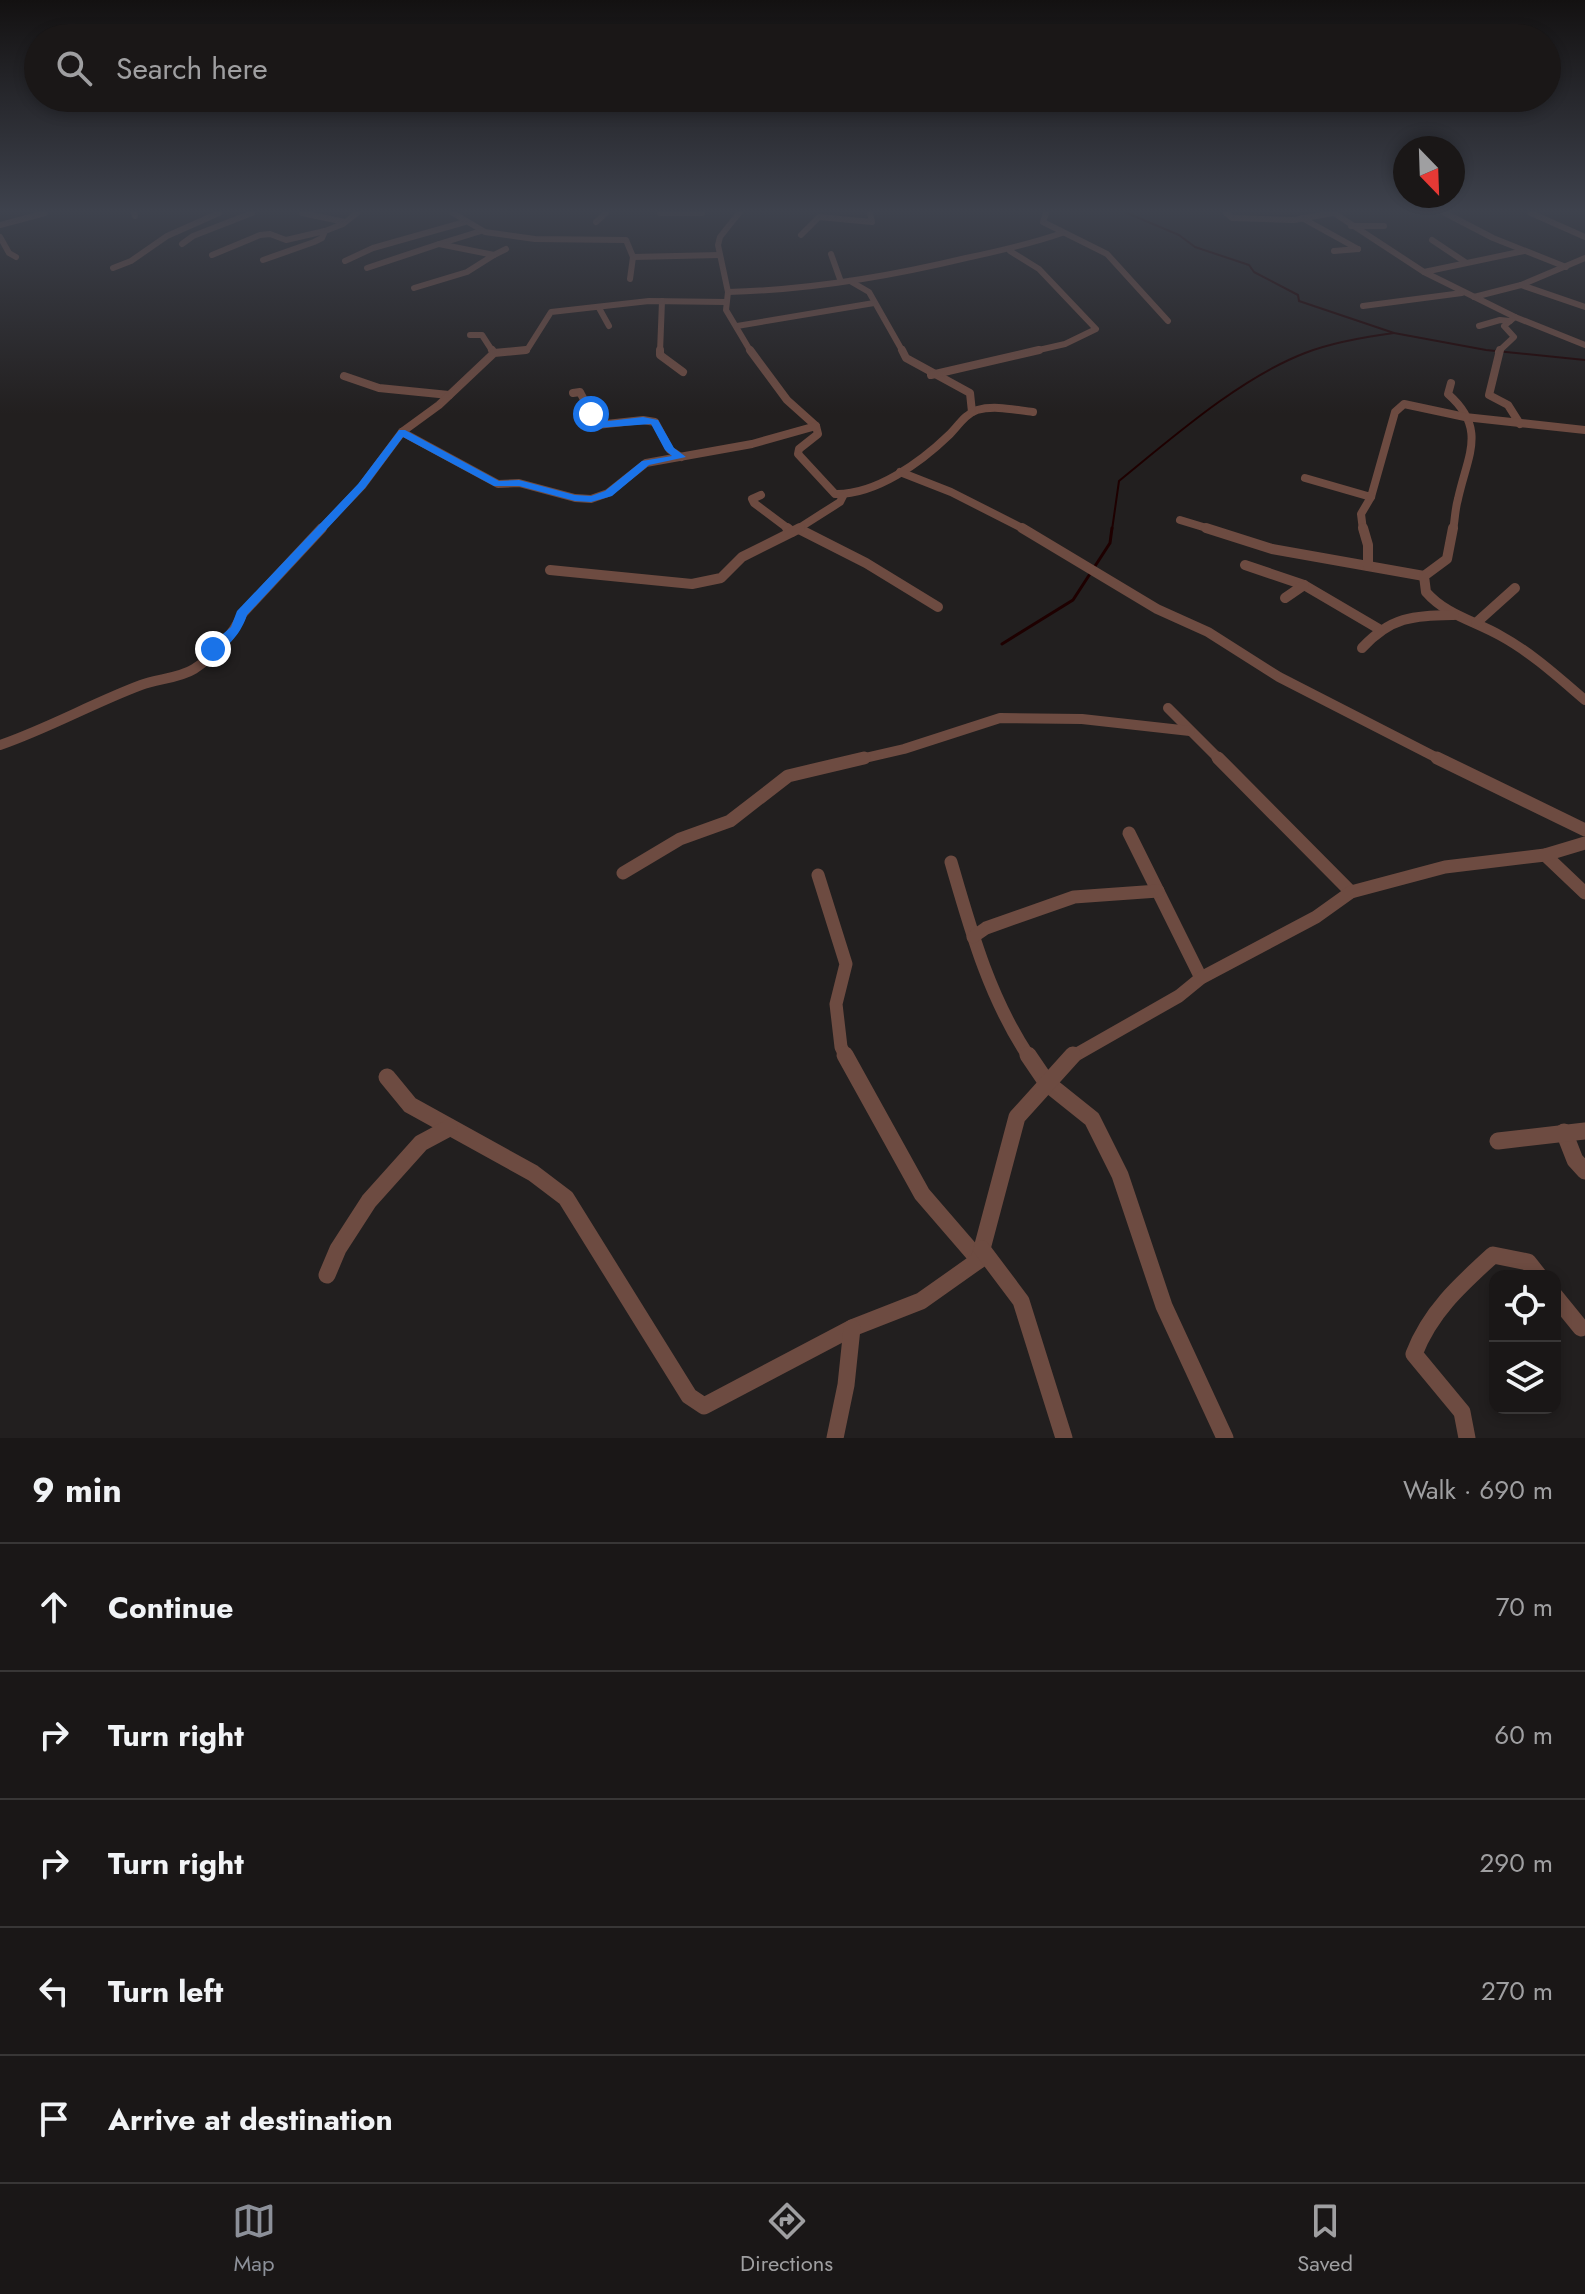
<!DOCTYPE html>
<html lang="en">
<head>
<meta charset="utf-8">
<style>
	:root { --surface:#1a1717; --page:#272424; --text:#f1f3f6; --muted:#9f9fa1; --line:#383636; --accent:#8c9099 }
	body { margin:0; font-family:Jost,sans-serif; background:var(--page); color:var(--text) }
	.controls { position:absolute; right:24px; bottom:24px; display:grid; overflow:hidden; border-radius:16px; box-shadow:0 4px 12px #0003 }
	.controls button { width:72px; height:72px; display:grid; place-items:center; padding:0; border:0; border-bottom:2px solid var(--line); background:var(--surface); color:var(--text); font:40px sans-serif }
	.compass { position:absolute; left:1393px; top:136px; width:72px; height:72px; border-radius:50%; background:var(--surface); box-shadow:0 4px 12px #0003; rotate:157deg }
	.stop { position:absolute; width:24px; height:24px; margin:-18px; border:6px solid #1a73e8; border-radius:50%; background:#fff }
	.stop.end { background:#1a73e8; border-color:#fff; box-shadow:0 2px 8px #0008 }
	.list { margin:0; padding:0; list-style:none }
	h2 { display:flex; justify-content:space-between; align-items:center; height:104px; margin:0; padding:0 32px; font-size:34px }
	h2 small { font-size:26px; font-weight:400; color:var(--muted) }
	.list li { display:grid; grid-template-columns:52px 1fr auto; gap:24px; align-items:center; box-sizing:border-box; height:128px; padding:0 32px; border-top:2px solid var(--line) }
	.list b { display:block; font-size:30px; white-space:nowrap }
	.list em { font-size:26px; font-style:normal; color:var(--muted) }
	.icon { flex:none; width:44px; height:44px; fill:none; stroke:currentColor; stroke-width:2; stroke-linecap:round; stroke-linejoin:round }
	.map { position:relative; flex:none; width:1585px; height:1438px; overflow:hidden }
	.search { position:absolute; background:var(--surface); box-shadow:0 4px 12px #0003; left:24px; right:24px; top:24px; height:88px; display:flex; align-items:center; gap:20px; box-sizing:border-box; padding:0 28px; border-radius:44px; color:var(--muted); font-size:30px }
	.sheet { height:744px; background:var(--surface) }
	nav { display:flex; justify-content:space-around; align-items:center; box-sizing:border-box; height:112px; border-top:2px solid var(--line); background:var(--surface); font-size:22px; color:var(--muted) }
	nav a { display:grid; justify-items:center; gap:4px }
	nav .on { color:var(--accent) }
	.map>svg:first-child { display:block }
</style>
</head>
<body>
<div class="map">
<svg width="1585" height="1438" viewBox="0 0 1585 1438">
	<rect width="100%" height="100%" fill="#221f1f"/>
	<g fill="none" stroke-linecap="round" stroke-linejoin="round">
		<g stroke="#1e0000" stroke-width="2">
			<path d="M1127,213L1179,235L1195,247L1249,265L1254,272L1298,295L1299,301L1394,333L1486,350L1585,360"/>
			<path d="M1112,530L1119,481C1173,437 1240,378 1305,353C1333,342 1364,337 1394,333"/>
		</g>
		<path stroke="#1e0000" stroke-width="3" d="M1002,644L1073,600L1110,543L1112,528"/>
		<g stroke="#6d4b41" stroke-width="6">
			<path d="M134,213L135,216"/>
			<path d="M302,213L345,222"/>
			<path d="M453,213L485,232L535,239L626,240L633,257L630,279"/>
			<path d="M660,213H702"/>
			<path d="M739,213L720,237L718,245L728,292L726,310L751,352"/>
			<path d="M1046,213L1043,222L1107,254L1168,321"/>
			<path d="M1226,213L1232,218L1294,220L1333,213"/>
			<path d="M1334,213L1424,272L1515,317L1504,326L1514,337L1498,352"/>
			<path d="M1445,213L1493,238L1566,267"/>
			<path d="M1531,213L1585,237"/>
			<path d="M1302,218L1358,249"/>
			<path d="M596,222L606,213"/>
			<path d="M0,225L45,213"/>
			<path d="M1351,226H1384"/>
			<path d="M801,235L819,217L872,222L870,213"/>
			<path d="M0,237L9,253L16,257"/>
			<path d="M1432,240L1465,262"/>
			<path d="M182,244L193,236L252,213"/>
			<path d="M1010,251L1039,269L1096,329L1065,344L1030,352"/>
			<path d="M1334,251L1358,249"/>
			<path d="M831,254L841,282"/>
			<path d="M212,255L260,235L270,234L286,240L325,231"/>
			<path d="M494,255L506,249"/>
			<path d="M633,257L719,255"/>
			<path d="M263,260L314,242L322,238L325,231L343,224L357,213"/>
			<path d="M345,261L373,248L465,222"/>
			<path d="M113,268L131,261L167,236L219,213"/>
			<path d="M367,268L439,244"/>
			<path d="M1424,272L1524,251"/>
			<path d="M850,281L869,292L903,352"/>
			<path d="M1521,285L1585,307"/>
			<path d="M414,288L467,272L494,255L439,244L481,231"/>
			<path d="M728,292C809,290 887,277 966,258C999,251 1031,244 1062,233"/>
			<path d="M1474,297L1521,285L1585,258"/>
			<path d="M1363,306L1462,293"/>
			<path d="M599,308L609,326"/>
			<path d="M1515,317L1585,345"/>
			<path d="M737,326L874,303"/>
			<path d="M1479,326L1500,320L1510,321"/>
			<path d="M470,335H482L493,352"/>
			<path d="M504,352L527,350L551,312L649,301L726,302"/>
			<path d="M660,352L662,301"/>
		</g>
		<g stroke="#6d4b41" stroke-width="8">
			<path d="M492,350L494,353"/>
			<path d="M660,350V355L683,372"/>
			<path d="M750,350L787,400L816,426L818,434L799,449L798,454L835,494C876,495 921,462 949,435C958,426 965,414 977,410C995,405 1015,410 1033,412"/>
			<path d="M902,350L906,358L970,393L972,412"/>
			<path d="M1500,350L1489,395L1508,405L1520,424"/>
			<path d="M931,375L1039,350"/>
			<path d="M344,376L379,388L449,395"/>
			<path d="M1451,383L1448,394C1488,429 1467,456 1458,499C1455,509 1455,520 1453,530"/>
			<path d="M573,393L580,392L597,425L643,420L655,422L670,450L681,457"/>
			<path d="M402,432L498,484L519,483L575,498L591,499L608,493L646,463L752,444L816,426"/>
			<path d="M900,472L951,492L1026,530"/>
			<path d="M1305,478L1371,497L1395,412L1404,404L1465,417L1585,430"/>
			<path d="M761,495L752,499L754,503L790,530"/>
			<path d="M1180,520L1213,530"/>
			<path d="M320,530L362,486L402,432L439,405L494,353L526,350"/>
			<path d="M796,530L840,502L843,496"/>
			<path d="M1363,530L1361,514L1371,497"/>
		</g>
		<g stroke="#6d4b41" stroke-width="10">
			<path d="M787,528L792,532"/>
			<path d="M1022,528L1157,609L1208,632L1279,677L1441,760"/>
			<path d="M1206,528L1272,549L1424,576"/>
			<path d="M1363,528L1368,545V566"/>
			<path d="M1453,528L1447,559L1424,576L1426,592C1446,615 1475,621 1501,636C1532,653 1558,677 1585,700"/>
			<path d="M799,529L866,563L938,607"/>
			<path d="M1245,565L1304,585L1379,629"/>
			<path d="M550,570L692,584L721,578L742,557L800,528"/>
			<path d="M1285,598L1304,585"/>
			<path d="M1476,623L1515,588"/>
			<path d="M1362,648C1392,616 1413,616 1454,615"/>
			<path d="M1168,708L1220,760"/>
			<path d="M0,745C49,728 93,703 141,685C157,679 180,678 194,669C213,657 234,634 242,614L322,528"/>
			<path d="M856,760L904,749L1000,718L1082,719L1190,731"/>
		</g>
		<g stroke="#6d4b41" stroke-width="13">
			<path d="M1218,758L1351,892"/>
			<path d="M1437,758L1585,830"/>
			<path d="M1129,833L1201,978"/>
			<path d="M1545,855L1585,893"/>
			<path d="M951,862C971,931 989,997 1029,1057"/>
			<path d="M623,873L680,839L730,821L788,776L864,758"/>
			<path d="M818,875L846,964L836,1004L841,1047L846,1057"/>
			<path d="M973,937L986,928L1074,897L1158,891"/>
			<path d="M1072,1057L1179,996L1201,978L1316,917L1351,892L1445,867L1545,855L1585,843"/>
		</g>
		<g stroke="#6d4b41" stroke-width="17">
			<path d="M845,1055L922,1194L979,1260"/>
			<path d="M1028,1055L1047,1083L1092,1119L1120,1175L1164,1306L1225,1438"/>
			<path d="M387,1077L410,1105L533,1173L566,1198L689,1396L704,1406L852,1328L921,1301L979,1260L1017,1117L1073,1055"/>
			<path d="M1564,1132L1575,1160L1585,1171"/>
			<path d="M1498,1141L1585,1131"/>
			<path d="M982,1249L1021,1301L1064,1438"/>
			<path d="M327,1275L338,1249L369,1201L421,1143L449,1128"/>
			<path d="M1555,1296L1581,1328"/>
			<path d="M835,1438L846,1385L852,1328"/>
			<path d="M1467,1438L1462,1412L1414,1354C1430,1312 1460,1285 1493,1255L1528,1262L1539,1276"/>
		</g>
	</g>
	<linearGradient id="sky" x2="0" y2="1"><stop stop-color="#131111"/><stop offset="0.51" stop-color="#3e424d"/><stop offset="1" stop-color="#3e424d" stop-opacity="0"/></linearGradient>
	<rect width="1585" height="414" fill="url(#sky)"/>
	<path fill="#1a73e8" d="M588,412H595L600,422L643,417L658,420L674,448L686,457L649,465L612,496L591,502L575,501L519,486H494L403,437L365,488L247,615C242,631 227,653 209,651V646L231,627L237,611L358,484L399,430H405L499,481L519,480L575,495L591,496L605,491L642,461L672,456L665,450L651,424L597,428L593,425Z"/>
</svg>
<div class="controls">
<button><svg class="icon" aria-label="locate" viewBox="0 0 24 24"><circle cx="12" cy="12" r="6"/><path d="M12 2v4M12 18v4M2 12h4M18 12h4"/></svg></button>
<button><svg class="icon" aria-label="layers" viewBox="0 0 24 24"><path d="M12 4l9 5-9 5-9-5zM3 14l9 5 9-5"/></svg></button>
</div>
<svg class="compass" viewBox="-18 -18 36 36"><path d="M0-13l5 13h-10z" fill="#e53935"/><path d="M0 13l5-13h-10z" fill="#9f9fa1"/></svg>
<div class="stop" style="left:591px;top:414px"></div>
<div class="stop end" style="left:213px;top:649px"></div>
<div class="search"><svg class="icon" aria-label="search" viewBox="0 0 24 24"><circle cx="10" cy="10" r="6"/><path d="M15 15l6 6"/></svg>Search here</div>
</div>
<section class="sheet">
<h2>9 min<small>Walk · 690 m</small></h2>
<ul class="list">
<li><svg class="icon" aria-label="ahead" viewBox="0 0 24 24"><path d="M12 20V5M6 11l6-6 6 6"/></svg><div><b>Continue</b></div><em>70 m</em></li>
<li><svg class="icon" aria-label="right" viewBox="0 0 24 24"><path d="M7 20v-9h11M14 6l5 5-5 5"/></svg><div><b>Turn right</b></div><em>60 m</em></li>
<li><svg class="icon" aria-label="right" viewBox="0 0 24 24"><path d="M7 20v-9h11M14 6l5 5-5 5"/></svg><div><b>Turn right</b></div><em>290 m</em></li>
<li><svg class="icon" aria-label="left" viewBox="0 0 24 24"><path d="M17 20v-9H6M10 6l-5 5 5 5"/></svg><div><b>Turn left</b></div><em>270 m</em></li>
<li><svg class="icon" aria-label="arrive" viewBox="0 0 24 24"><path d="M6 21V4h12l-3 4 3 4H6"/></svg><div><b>Arrive at destination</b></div></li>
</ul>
</section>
<nav>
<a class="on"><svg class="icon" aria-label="map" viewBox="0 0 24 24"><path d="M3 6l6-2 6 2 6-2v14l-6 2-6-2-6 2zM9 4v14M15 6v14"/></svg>Map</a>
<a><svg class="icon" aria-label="directions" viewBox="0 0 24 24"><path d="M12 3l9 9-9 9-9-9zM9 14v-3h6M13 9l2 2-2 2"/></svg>Directions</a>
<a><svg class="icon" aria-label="saved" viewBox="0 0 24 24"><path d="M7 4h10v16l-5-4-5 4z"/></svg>Saved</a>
</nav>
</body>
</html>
